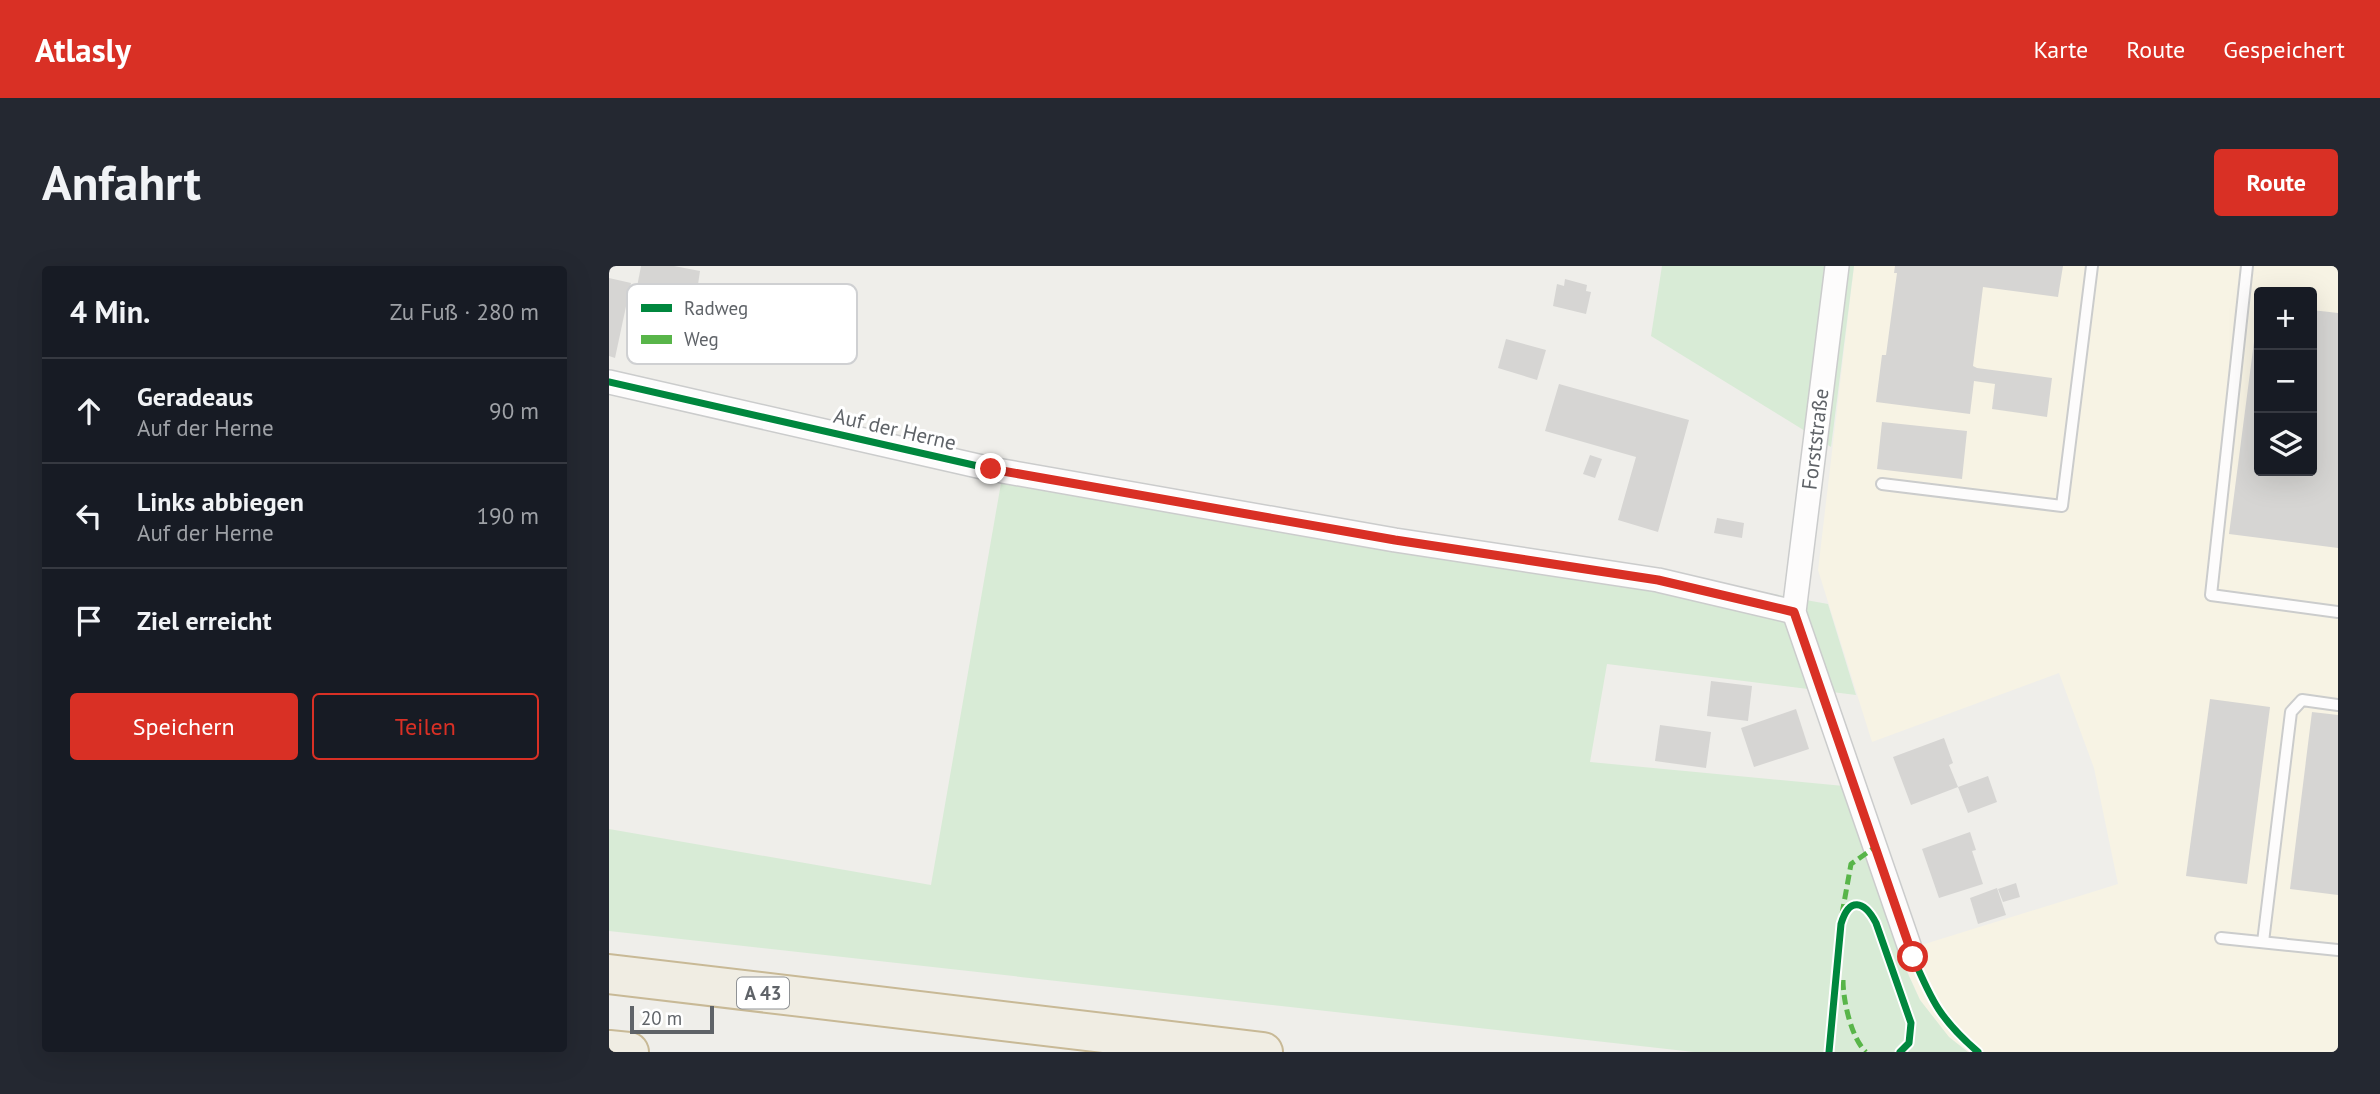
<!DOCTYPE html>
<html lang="de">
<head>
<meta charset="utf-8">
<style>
	:root { --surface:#171b24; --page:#242831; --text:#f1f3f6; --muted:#9ea1a6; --line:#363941; --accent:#d93025 }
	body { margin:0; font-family:"PT Sans",sans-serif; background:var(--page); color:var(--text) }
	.controls { position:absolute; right:21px; top:21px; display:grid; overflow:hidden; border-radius:7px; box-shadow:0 7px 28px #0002 }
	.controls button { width:63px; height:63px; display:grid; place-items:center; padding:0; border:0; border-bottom:2px solid var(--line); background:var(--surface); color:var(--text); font:35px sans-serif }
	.scale { position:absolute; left:21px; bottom:18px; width:84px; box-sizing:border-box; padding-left:7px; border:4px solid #5f6368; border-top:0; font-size:19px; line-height:24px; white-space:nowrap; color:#5f6368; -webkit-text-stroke:5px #fff; paint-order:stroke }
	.stop { position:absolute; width:21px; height:21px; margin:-16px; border:5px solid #d93025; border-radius:50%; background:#fff }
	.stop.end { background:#d93025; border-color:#fff; box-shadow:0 2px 7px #0008 }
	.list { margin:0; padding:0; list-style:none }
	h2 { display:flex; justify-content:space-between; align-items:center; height:91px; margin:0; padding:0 28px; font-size:30px }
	h2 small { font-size:23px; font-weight:400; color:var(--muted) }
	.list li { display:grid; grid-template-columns:46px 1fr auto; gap:21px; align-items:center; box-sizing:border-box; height:105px; padding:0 28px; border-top:2px solid var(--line) }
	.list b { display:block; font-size:26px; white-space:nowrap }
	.list p { margin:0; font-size:23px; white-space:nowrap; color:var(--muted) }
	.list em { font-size:23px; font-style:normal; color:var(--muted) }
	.actions { display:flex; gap:14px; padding:21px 28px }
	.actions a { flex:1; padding:16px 0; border:2px solid var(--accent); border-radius:7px; text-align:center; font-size:24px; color:var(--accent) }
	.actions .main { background:var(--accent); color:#fff }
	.icon { flex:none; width:38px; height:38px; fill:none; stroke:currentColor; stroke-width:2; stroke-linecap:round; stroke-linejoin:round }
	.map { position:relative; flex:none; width:1729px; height:786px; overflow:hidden; border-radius:7px }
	header { display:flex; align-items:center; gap:42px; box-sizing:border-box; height:98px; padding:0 35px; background:var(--accent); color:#fff }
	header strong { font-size:33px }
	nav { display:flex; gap:38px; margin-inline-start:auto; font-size:24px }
	.intro { display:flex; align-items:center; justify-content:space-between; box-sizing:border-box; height:168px; padding:0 42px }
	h1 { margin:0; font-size:49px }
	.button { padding:18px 32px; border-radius:7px; background:var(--accent); color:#fff; font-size:24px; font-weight:700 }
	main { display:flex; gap:42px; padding:0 42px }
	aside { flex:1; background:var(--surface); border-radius:7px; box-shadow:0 7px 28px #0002 }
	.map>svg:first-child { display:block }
</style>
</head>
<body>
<header>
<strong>Atlasly</strong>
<nav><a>Karte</a><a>Route</a><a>Gespeichert</a></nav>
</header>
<div class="intro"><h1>Anfahrt</h1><a class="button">Route</a></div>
<main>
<aside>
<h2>4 Min.<small>Zu Fuß · 280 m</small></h2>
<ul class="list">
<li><svg class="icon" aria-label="ahead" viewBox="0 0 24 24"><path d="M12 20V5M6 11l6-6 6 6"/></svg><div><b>Geradeaus</b><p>Auf der Herne</p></div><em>90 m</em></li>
<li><svg class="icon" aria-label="left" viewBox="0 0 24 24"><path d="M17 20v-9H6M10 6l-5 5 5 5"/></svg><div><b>Links abbiegen</b><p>Auf der Herne</p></div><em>190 m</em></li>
<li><svg class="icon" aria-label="arrive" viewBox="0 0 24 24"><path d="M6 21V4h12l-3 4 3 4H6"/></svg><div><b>Ziel erreicht</b></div></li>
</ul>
<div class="actions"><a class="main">Speichern</a><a>Teilen</a></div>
</aside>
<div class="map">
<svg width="1729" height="786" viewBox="0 0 1729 786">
	<rect width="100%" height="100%" fill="#efeeea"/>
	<path fill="#f7f3e4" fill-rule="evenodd" d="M1245,0H1729V786H1359L1340,771L1311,734L1290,686L1509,618L1485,502L1450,407L1263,476L1209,304ZM1650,26H1703V205H1650Z"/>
	<g fill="#d8ebd6">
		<path d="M1053,0H1245L1222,181L1042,70Z"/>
		<path d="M395,200L1047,307L1219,338L1247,429L998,398L981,496L1235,520L1289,686L1311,734L1340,771L1359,786H1085L0,665V563L322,619Z"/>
	</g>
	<g fill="#d6d5d3">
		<path d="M32,0H65L91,5L87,32L28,21Z"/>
		<path d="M1286,0H1454L1449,31L1374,21L1364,100L1368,102L1443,112L1438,151L1383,143L1386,118L1365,115L1361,148L1267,136L1273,89H1277L1288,7H1285Z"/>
		<path d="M0,12L22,17L6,92L0,90Z"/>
		<path d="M956,13L978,19L977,25L982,26L977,48L944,40L948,18L955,20Z"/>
		<path d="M1703,44L1729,47V282L1620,268L1649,45L1650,205H1703Z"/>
		<path d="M897,73L937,84L928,114L889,102Z"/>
		<path d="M950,118L1080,154L1049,266L1009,254L1027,191L936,165Z"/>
		<path d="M1273,156L1358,165L1353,213L1268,203Z"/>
		<path d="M981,189L993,193L986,212L974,208Z"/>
		<path d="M1108,252L1135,257L1133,272L1105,267Z"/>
		<path d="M1102,415L1143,420L1139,455L1098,450Z"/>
		<path d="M1601,433L1661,441L1638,618L1577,610Z"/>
		<path d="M1187,443L1200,483L1145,501L1132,462Z"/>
		<path d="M1703,446L1729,449V629L1681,623Z"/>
		<path d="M1051,459L1102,466L1097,502L1046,495Z"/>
		<path d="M1335,472L1344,497L1340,499L1349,521L1302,539L1284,491Z"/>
		<path d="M1379,510L1388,536L1359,547L1349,521Z"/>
		<path d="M1361,566L1367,584L1363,585L1374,618L1330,632L1313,583Z"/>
		<path d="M1407,617L1411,631L1394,636L1389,623Z"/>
		<path d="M1388,622L1397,649L1369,658L1361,632Z"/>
	</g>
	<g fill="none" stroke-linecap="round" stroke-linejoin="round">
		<g stroke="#cbcccc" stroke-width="14">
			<g id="service">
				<path d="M1638,0L1602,329L1729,346"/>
				<path d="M1273,218L1453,240L1483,0"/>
				<path d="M1612,672L1729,684"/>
				<path d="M1654,676L1682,446L1693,434L1729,439"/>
			</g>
		</g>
		<g stroke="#cbcccc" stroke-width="26">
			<g id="minor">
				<path d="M1228,0L1185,346L1304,691"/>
				<path d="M0,116L382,203L786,274L1049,314L1185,346"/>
			</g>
		</g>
		<g stroke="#c8b996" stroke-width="42">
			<g id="motorway">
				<path d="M0,708L654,786"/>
				<path d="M0,784L20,786"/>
			</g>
		</g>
		<use href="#service" stroke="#fdfcfc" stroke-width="10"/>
		<use href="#minor" stroke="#fdfcfc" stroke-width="23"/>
		<use href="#motorway" stroke="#f0ede3" stroke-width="38"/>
		<g stroke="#58b549" stroke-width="5" stroke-dasharray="10 5" stroke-linecap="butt">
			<path d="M1233,648L1242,598L1265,582"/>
			<path d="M1234,714C1234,734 1242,772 1257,786"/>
		</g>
		<g stroke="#fff" stroke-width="11">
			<g id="cycleway">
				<path d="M0,116L382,203L786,274L1049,314L1185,346"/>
				<path d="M1304,691C1323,736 1332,754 1369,786"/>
				<path d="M1220,786L1232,658C1240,631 1255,634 1267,657L1302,757L1300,777L1291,786"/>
			</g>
		</g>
		<use href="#cycleway" stroke="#00873e" stroke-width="7"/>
	</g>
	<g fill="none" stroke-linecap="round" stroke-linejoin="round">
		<path stroke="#d93025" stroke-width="9" d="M382,203L786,274L1049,314L1185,346L1304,691"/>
	</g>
	<g text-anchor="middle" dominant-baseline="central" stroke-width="6" stroke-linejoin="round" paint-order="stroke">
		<rect fill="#fff" stroke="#8f9295" stroke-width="2" x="128" y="711.5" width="52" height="31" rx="5"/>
		<g font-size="19" font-weight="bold" fill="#5f6368">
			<text x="154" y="727">A 43</text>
		</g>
		<g font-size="21" fill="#5f6368" stroke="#fff">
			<text transform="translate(286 163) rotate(13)">Auf der Herne</text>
			<text transform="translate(1206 173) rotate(-83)">Forststraße</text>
		</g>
	</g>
	<rect x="18" y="18" width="230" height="80" rx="10" fill="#fff" stroke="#cfd0d2" stroke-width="2"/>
	<rect x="32" y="38" width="31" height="8" fill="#00873e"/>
	<rect x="32" y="69" width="31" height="9" fill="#58b549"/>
	<g font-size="19" fill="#5f6368">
		<text x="75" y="49">Radweg</text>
		<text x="75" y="80">Weg</text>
	</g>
</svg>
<div class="controls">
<button>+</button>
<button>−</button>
<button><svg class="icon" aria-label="layers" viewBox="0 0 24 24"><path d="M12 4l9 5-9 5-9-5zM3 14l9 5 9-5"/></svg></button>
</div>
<div class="scale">20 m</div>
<div class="stop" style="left:1304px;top:691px"></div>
<div class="stop end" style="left:382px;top:203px"></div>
</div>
</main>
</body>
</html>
